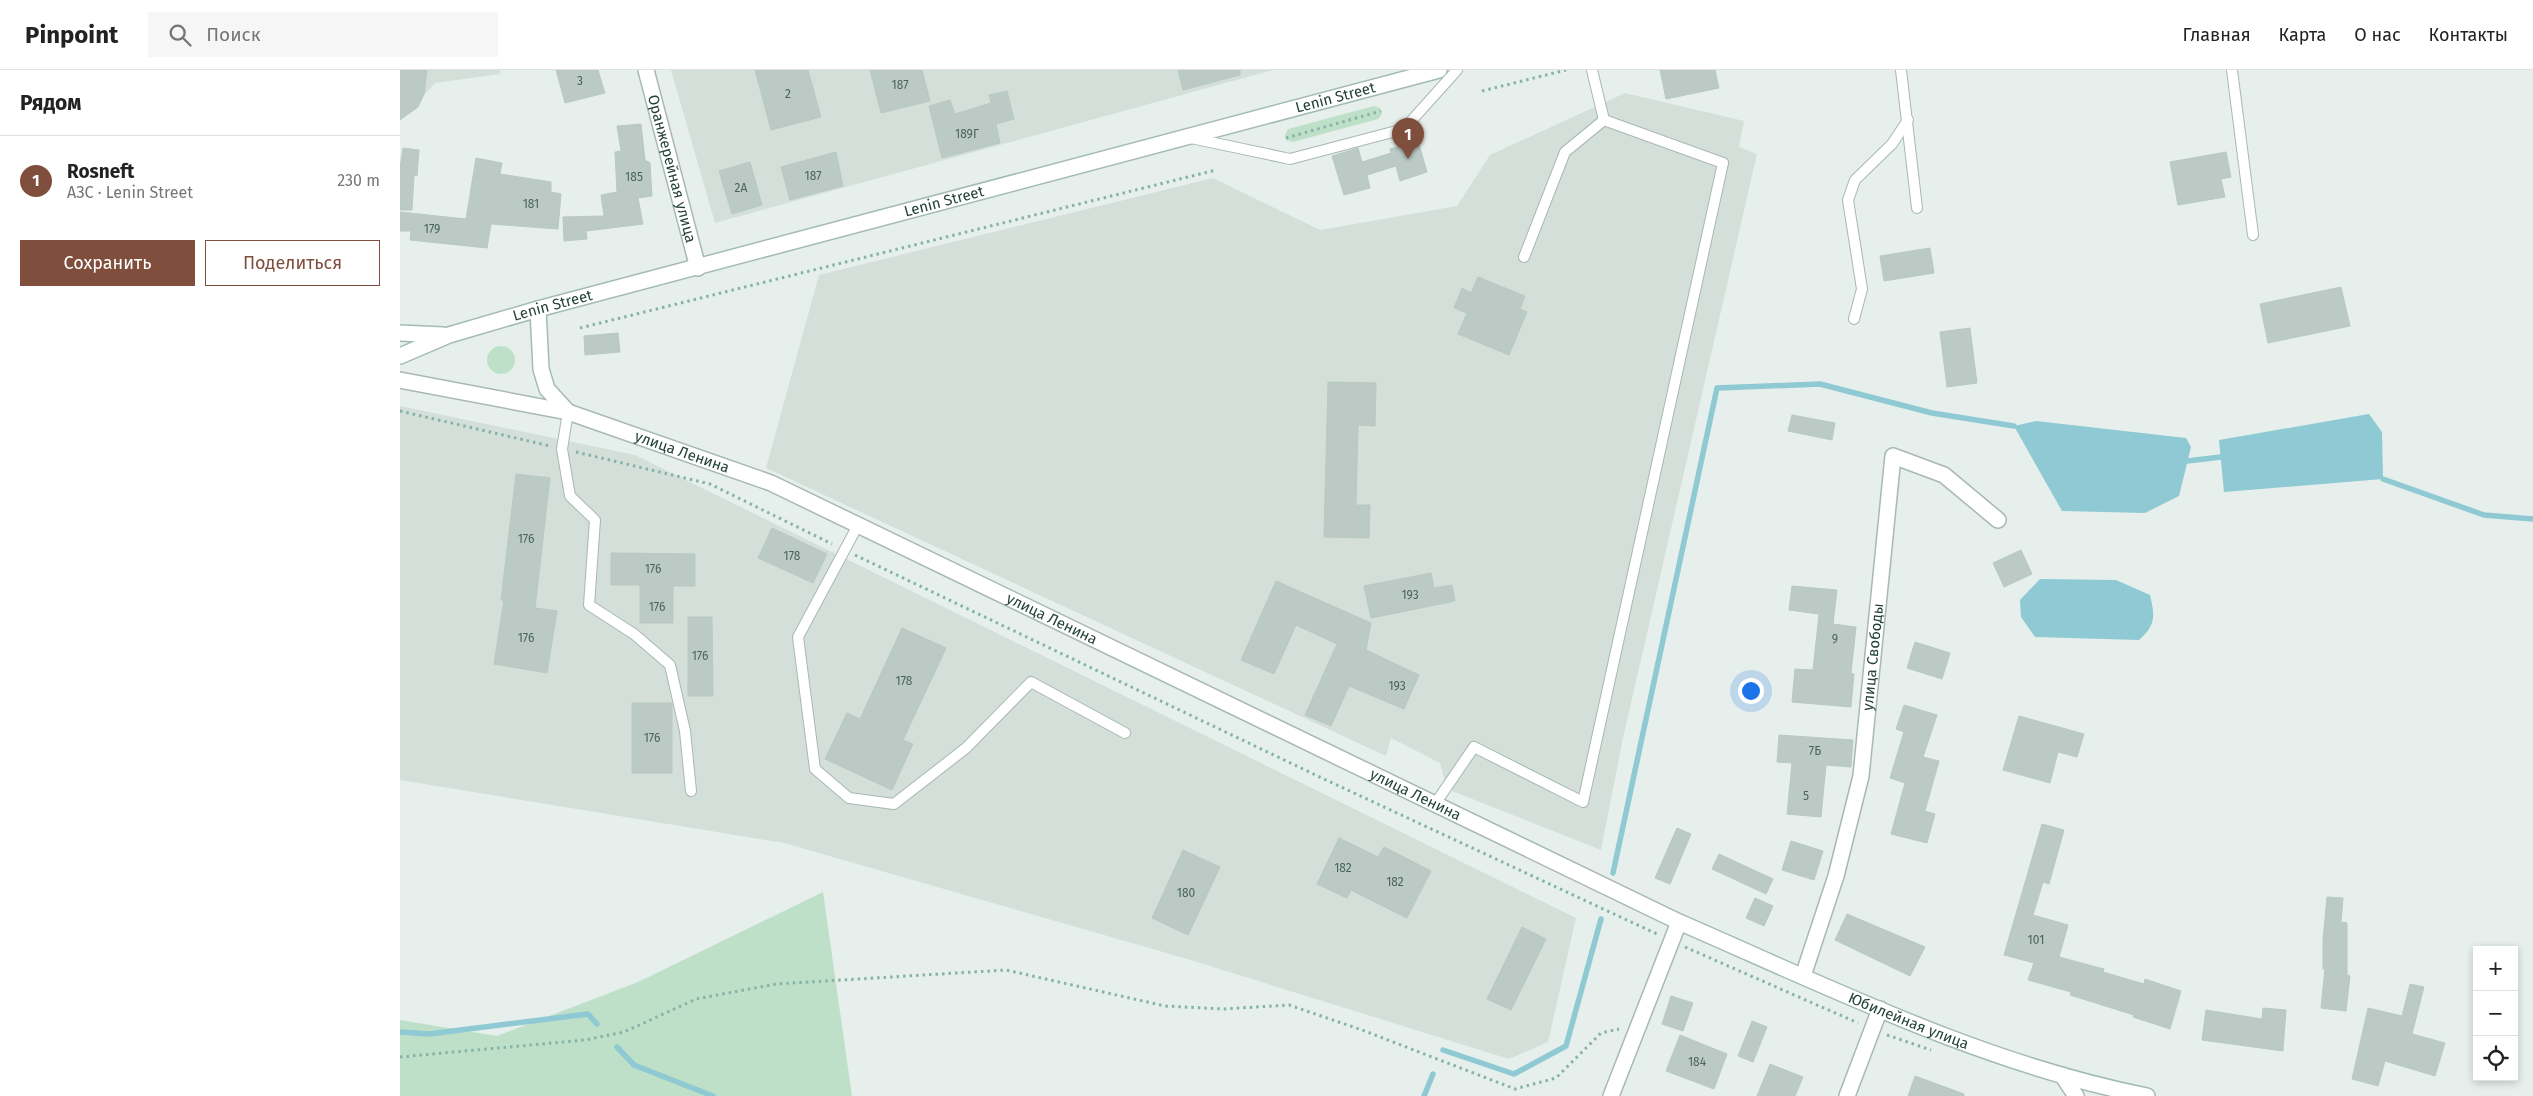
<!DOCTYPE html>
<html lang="ru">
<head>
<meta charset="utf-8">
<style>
	:root { --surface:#fff; --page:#f6f6f6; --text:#222; --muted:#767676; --line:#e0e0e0; --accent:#804e3d }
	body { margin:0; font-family:"Fira Sans",sans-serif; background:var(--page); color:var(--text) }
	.controls { position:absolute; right:15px; bottom:15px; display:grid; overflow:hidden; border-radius:0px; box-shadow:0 2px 8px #0003 }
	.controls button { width:45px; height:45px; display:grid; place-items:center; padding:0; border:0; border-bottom:1px solid var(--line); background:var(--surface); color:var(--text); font:25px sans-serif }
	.you { position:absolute; left:1350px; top:620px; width:18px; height:18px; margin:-12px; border:4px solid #fff; border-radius:50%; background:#1a73e8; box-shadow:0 0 0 8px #1a73e833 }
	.badge { display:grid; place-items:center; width:32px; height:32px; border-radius:50%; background:var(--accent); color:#fff; font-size:16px; font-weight:700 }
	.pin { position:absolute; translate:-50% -41px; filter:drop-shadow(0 1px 2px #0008) }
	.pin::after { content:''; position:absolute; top:26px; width:18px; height:15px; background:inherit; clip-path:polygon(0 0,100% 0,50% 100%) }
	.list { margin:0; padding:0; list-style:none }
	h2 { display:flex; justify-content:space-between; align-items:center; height:65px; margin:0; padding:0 20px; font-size:21px }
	h2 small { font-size:16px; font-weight:400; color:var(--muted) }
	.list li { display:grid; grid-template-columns:32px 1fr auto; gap:15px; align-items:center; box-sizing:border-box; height:90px; padding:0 20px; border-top:1px solid var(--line) }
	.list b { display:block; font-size:19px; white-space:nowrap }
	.list p { margin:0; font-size:16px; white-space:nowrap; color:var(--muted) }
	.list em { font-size:16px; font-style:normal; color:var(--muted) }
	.actions { display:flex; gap:10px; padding:15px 20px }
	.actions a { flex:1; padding:11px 0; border:1px solid var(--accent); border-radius:0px; text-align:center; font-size:18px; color:var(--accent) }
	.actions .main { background:var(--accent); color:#fff }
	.icon { flex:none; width:28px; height:28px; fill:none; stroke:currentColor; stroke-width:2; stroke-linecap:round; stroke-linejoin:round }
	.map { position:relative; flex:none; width:2133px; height:1026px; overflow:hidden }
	header { display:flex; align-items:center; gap:30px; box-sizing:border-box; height:70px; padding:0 25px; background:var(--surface); border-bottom:1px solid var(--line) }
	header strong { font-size:24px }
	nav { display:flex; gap:28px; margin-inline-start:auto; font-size:18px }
	.search { width:350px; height:45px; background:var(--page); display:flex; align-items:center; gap:12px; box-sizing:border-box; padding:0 18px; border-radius:0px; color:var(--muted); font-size:19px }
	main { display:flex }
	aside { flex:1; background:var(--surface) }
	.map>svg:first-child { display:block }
</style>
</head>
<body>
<header>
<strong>Pinpoint</strong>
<div class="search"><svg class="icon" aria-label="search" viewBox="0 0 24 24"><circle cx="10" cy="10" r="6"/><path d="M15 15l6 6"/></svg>Поиск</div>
<nav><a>Главная</a><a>Карта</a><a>О нас</a><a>Контакты</a></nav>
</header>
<main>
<aside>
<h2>Рядом<small></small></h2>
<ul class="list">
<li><span class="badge">1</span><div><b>Rosneft</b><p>АЗС · Lenin Street</p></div><em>230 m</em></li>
</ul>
<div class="actions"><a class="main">Сохранить</a><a>Поделиться</a></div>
</aside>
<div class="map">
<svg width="2133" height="1026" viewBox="0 0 2133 1026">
	<rect width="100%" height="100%" fill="#e6efeb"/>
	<g fill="#d4dfda">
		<path d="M0,0H100V4L35,13L6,45Z"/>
		<path d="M271,0H873L315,153Z"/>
		<path d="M1225,23L1344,51L1339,77L1357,84L1223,668L1201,780L1047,719L1040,693L991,668L986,686L366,398L419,205L813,108L920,160L1057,136L1090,85Z"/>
		<path d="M0,336L235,385L1176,848L1148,972L1109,989L784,888L384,773L0,710Z"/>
	</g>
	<g fill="#bfe0c8">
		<path d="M974,36L980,38L982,44L978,49L893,72L886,70L885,65L888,59Z"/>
		<circle cx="101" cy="290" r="14"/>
		<path d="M423,822L452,1026H0V950L97,966L238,912Z"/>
	</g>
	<g fill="#8ec9d4">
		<path d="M1969,344L1982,362L1983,409L1824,422L1819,370Z"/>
		<path d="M1636,351L1786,368L1791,377L1779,426L1745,443L1662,441L1614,356Z"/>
		<path d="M1640,509L1716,510L1750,525C1755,546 1756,555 1739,570L1635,567L1621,547L1620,530Z"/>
	</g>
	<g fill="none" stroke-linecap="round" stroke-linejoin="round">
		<g stroke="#8ec9d4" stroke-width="5.5">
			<path d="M1787,391L1821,387"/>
			<path d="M1983,409L2084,445L2133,449"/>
			<path d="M1213,803L1317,318L1420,314L1532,343L1614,356"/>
			<path d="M0,962L29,964L188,944L197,954"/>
			<path d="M217,977L234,995L313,1026"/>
			<path d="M1043,980L1114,1004L1166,976L1201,849"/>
			<path d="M1024,1026L1033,1004"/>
		</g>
	</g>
	<g fill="#bbcac4" stroke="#b8c9c2">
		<path d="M0,0H27L24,24L18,37L0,50Z"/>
		<path d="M156,0H198L205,23L165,33Z"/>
		<path d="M355,0H408L421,47L371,60Z"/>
		<path d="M470,0H522L530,31L481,43Z"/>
		<path d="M778,0H840V5L783,20Z"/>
		<path d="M1260,0H1315L1319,18L1266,29Z"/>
		<path d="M607,21L614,49L596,54L600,73L542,88L529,36L550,30L555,44L591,33L589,25Z"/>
		<path d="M241,54L245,90L250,93L252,126L238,128L243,154L186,161L187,169L164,171L163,147L204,146L201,125L217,122L215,82L221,81L217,56Z"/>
		<path d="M1018,71L1027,102L1000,111L996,96L967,105L970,118L944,125L932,86L958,78L962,92L991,83L990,79Z"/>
		<path d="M3,78L19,80L17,106L14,105L12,140H0V98Z"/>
		<path d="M436,82L443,116L390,130L381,97Z"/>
		<path d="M1826,82L1831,107L1821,109L1825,127L1778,135L1770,92Z"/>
		<path d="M76,88L102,93L100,104L151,112V122L161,124L158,159L91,154L87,178L10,170L11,161H0V142L66,149Z"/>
		<path d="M350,92L362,135L332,144L319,101Z"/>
		<path d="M1530,178L1534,203L1484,211L1480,186Z"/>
		<path d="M1078,207L1125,226L1120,239L1127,242L1109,285L1058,264L1067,243L1054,238L1062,218L1071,223Z"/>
		<path d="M1941,217L1950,256L1868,273L1860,234Z"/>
		<path d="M1570,258L1577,313L1547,317L1540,262Z"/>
		<path d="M218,263L220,282L185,285L184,266Z"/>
		<path d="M928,312L976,313L975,356L958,355L956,435H970L969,468L924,467Z"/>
		<path d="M1392,345L1435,353L1432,370L1388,361Z"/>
		<path d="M116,404L150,408L135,538L157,541L147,603L94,594L104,530H101Z"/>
		<path d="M372,458L427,484L413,513L358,488Z"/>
		<path d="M1621,480L1632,504L1604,517L1593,493Z"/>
		<path d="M211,483L295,484V516H273V553H240V515H211Z"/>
		<path d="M1031,503L1034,518L1052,515L1055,531L971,548L964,516Z"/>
		<path d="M876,511L971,553L966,580L1019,605L1004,639L949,616L931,656L905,645L937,574L896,555L874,604L841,590Z"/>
		<path d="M1392,516L1437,520L1433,554L1456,557L1451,603L1454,604L1451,637L1392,632L1395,599L1413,600L1419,544L1389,540Z"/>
		<path d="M288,547H312L313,626H288Z"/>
		<path d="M502,558L546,578L503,670L513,674L492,720L425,689L447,643L460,649Z"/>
		<path d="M1515,572L1550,583L1542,609L1507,598Z"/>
		<rect x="232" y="633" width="40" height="70"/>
		<path d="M1504,635L1537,645L1523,687L1539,691L1525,741L1535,744L1527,773L1491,764L1505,713L1490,708L1504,662L1496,659Z"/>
		<path d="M1619,646L1684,664L1677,687L1658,682L1650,713L1603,700Z"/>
		<path d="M1379,665L1453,670L1451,697L1426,695L1421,747L1387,744L1392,693L1377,692Z"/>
		<path d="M1642,754L1664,760L1649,814L1643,812L1633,845L1668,855L1659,887L1704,899L1703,902L1744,914L1745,909L1781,921L1770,959L1733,947L1734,945L1670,925L1671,922L1628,910L1634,893L1604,885Z"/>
		<path d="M1277,758L1291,764L1270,814L1255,808Z"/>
		<path d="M939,768L978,787L984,777L1031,801L1007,848L951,820L947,828L917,814Z"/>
		<path d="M1391,771L1423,781L1414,810L1382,800Z"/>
		<path d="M783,780L820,797L788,865L752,848Z"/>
		<path d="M1319,784L1373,809L1366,824L1312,799Z"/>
		<path d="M1927,827L1943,828L1941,852L1947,853V905L1950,906L1946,941L1921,938L1925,899H1923V870Z"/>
		<path d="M1355,828L1373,836L1364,856L1346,848Z"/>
		<path d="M1447,844L1525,877L1510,906L1435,870Z"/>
		<path d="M1122,857L1146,869L1111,940L1087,929Z"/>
		<path d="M2010,914L2024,917L2012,964L2045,973L2035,1006L1985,991L1978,1016L1952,1009L1968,938L2002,946Z"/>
		<path d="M1271,926L1293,933L1283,961L1262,954Z"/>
		<path d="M1863,938L1886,940L1883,981L1802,970L1806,940L1862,949Z"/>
		<path d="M1352,951L1367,957L1353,992L1338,986Z"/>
		<path d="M1280,965L1327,984L1314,1019L1266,1001Z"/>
		<path d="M1370,994L1403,1007L1395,1026H1357Z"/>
		<path d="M1515,1006L1564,1024V1026H1508Z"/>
	</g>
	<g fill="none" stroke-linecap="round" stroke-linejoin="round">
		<g stroke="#a8b8b2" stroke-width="12">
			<g id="lane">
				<path d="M1501,0L1517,138"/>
				<path d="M1832,0L1853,165"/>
				<path d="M791,68L890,89L1004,59L1057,0"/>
				<path d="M1124,187L1165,82L1204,50"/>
				<path d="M1454,249L1462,219L1448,130L1455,110L1492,74L1508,50"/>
				<path d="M168,342L162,379L170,426L195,450L189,535L234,564L270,595L285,661L291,721"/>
				<path d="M458,455L398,567L415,699L449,728L494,734L566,678L631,612L725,663"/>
				<path d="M1035,734L1074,677L1183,732L1323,93L1204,50L1192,0"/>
			</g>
		</g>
		<g stroke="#a8b8b2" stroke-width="18">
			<g id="street">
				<path id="s1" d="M246,0L298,198"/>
				<path id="s2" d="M0,310L168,342L371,413L1279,852L1211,1026"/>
				<path id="s3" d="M1403,906L1436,806L1461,706L1493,386L1544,405L1598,450"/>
				<path d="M1662,1005L1676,1026"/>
				<path d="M1447,1026L1480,939"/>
			</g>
		</g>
		<g stroke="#a4bbb3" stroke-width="18">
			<g id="secondary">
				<path d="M138,239L141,299L147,319L168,342"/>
				<path d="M0,263L43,265"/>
				<path id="s4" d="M0,286L49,265L138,239L1039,0"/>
				<path id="s5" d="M1279,852C1431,918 1584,994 1747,1026"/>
			</g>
		</g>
		<g stroke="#86b3a5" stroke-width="3" stroke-dasharray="2.5 4" stroke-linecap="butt">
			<path d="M1082,21L1166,0"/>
			<path d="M886,68L981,41"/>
			<path d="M180,258L816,100"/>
			<path d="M0,341L150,376"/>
			<path d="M176,382L310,414L432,474"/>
			<path d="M455,485L924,709L1257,864"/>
			<path d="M1285,877L1458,953"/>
			<path d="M1487,965L1531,980"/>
			<path d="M0,987L185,970L224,962L296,929L376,914L606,900L765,936L823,939L889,935L962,960L1115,1019L1156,1008L1201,963L1219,959"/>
		</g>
		<use href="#lane" stroke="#fff" stroke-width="10"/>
		<use href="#street" stroke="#fff" stroke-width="15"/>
		<use href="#secondary" stroke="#fff" stroke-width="15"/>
	</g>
	<g text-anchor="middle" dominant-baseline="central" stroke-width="4" stroke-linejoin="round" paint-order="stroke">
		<g font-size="12" fill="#4a645c">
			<text x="180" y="11">3</text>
			<text x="500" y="15">187</text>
			<text x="388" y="24">2</text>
			<text x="567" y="64">189Г</text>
			<text x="413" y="106">187</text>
			<text x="234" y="107">185</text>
			<text x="341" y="118">2А</text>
			<text x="131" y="134">181</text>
			<text x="32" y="159">179</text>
			<text x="126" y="469">176</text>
			<text x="392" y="486">178</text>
			<text x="253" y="499">176</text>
			<text x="1010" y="525">193</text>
			<text x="257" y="537">176</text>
			<text x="126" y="568">176</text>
			<text x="1435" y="569">9</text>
			<text x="300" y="586">176</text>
			<text x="504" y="611">178</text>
			<text x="997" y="616">193</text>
			<text x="252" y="668">176</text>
			<text x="1415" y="681">7Б</text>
			<text x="1406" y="726">5</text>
			<text x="943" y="798">182</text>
			<text x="995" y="812">182</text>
			<text x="786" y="823">180</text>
			<text x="1636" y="870">101</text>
			<text x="1297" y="992">184</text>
		</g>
		<g font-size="15" fill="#24423a" stroke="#f7fbf9">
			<text stroke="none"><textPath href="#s4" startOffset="971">Lenin Street</textPath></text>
			<text stroke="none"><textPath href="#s1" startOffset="102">Оранжерейная улица</textPath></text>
			<text stroke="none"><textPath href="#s4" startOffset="566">Lenin Street</textPath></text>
			<text stroke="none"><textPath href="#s4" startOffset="161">Lenin Street</textPath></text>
			<text stroke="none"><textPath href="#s2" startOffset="292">улица Ленина</textPath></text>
			<text stroke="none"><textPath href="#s2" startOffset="698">улица Ленина</textPath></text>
			<text stroke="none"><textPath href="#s3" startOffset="328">улица Свободы</textPath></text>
			<text stroke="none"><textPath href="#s2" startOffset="1102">улица Ленина</textPath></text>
			<text stroke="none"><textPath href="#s5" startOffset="250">Юбилейная улица</textPath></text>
		</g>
	</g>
</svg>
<div class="controls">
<button>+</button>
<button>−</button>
<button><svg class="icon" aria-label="locate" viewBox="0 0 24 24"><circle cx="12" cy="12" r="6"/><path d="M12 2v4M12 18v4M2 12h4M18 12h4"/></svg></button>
</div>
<div class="you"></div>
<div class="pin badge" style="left:1008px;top:89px">1</div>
</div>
</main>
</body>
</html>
